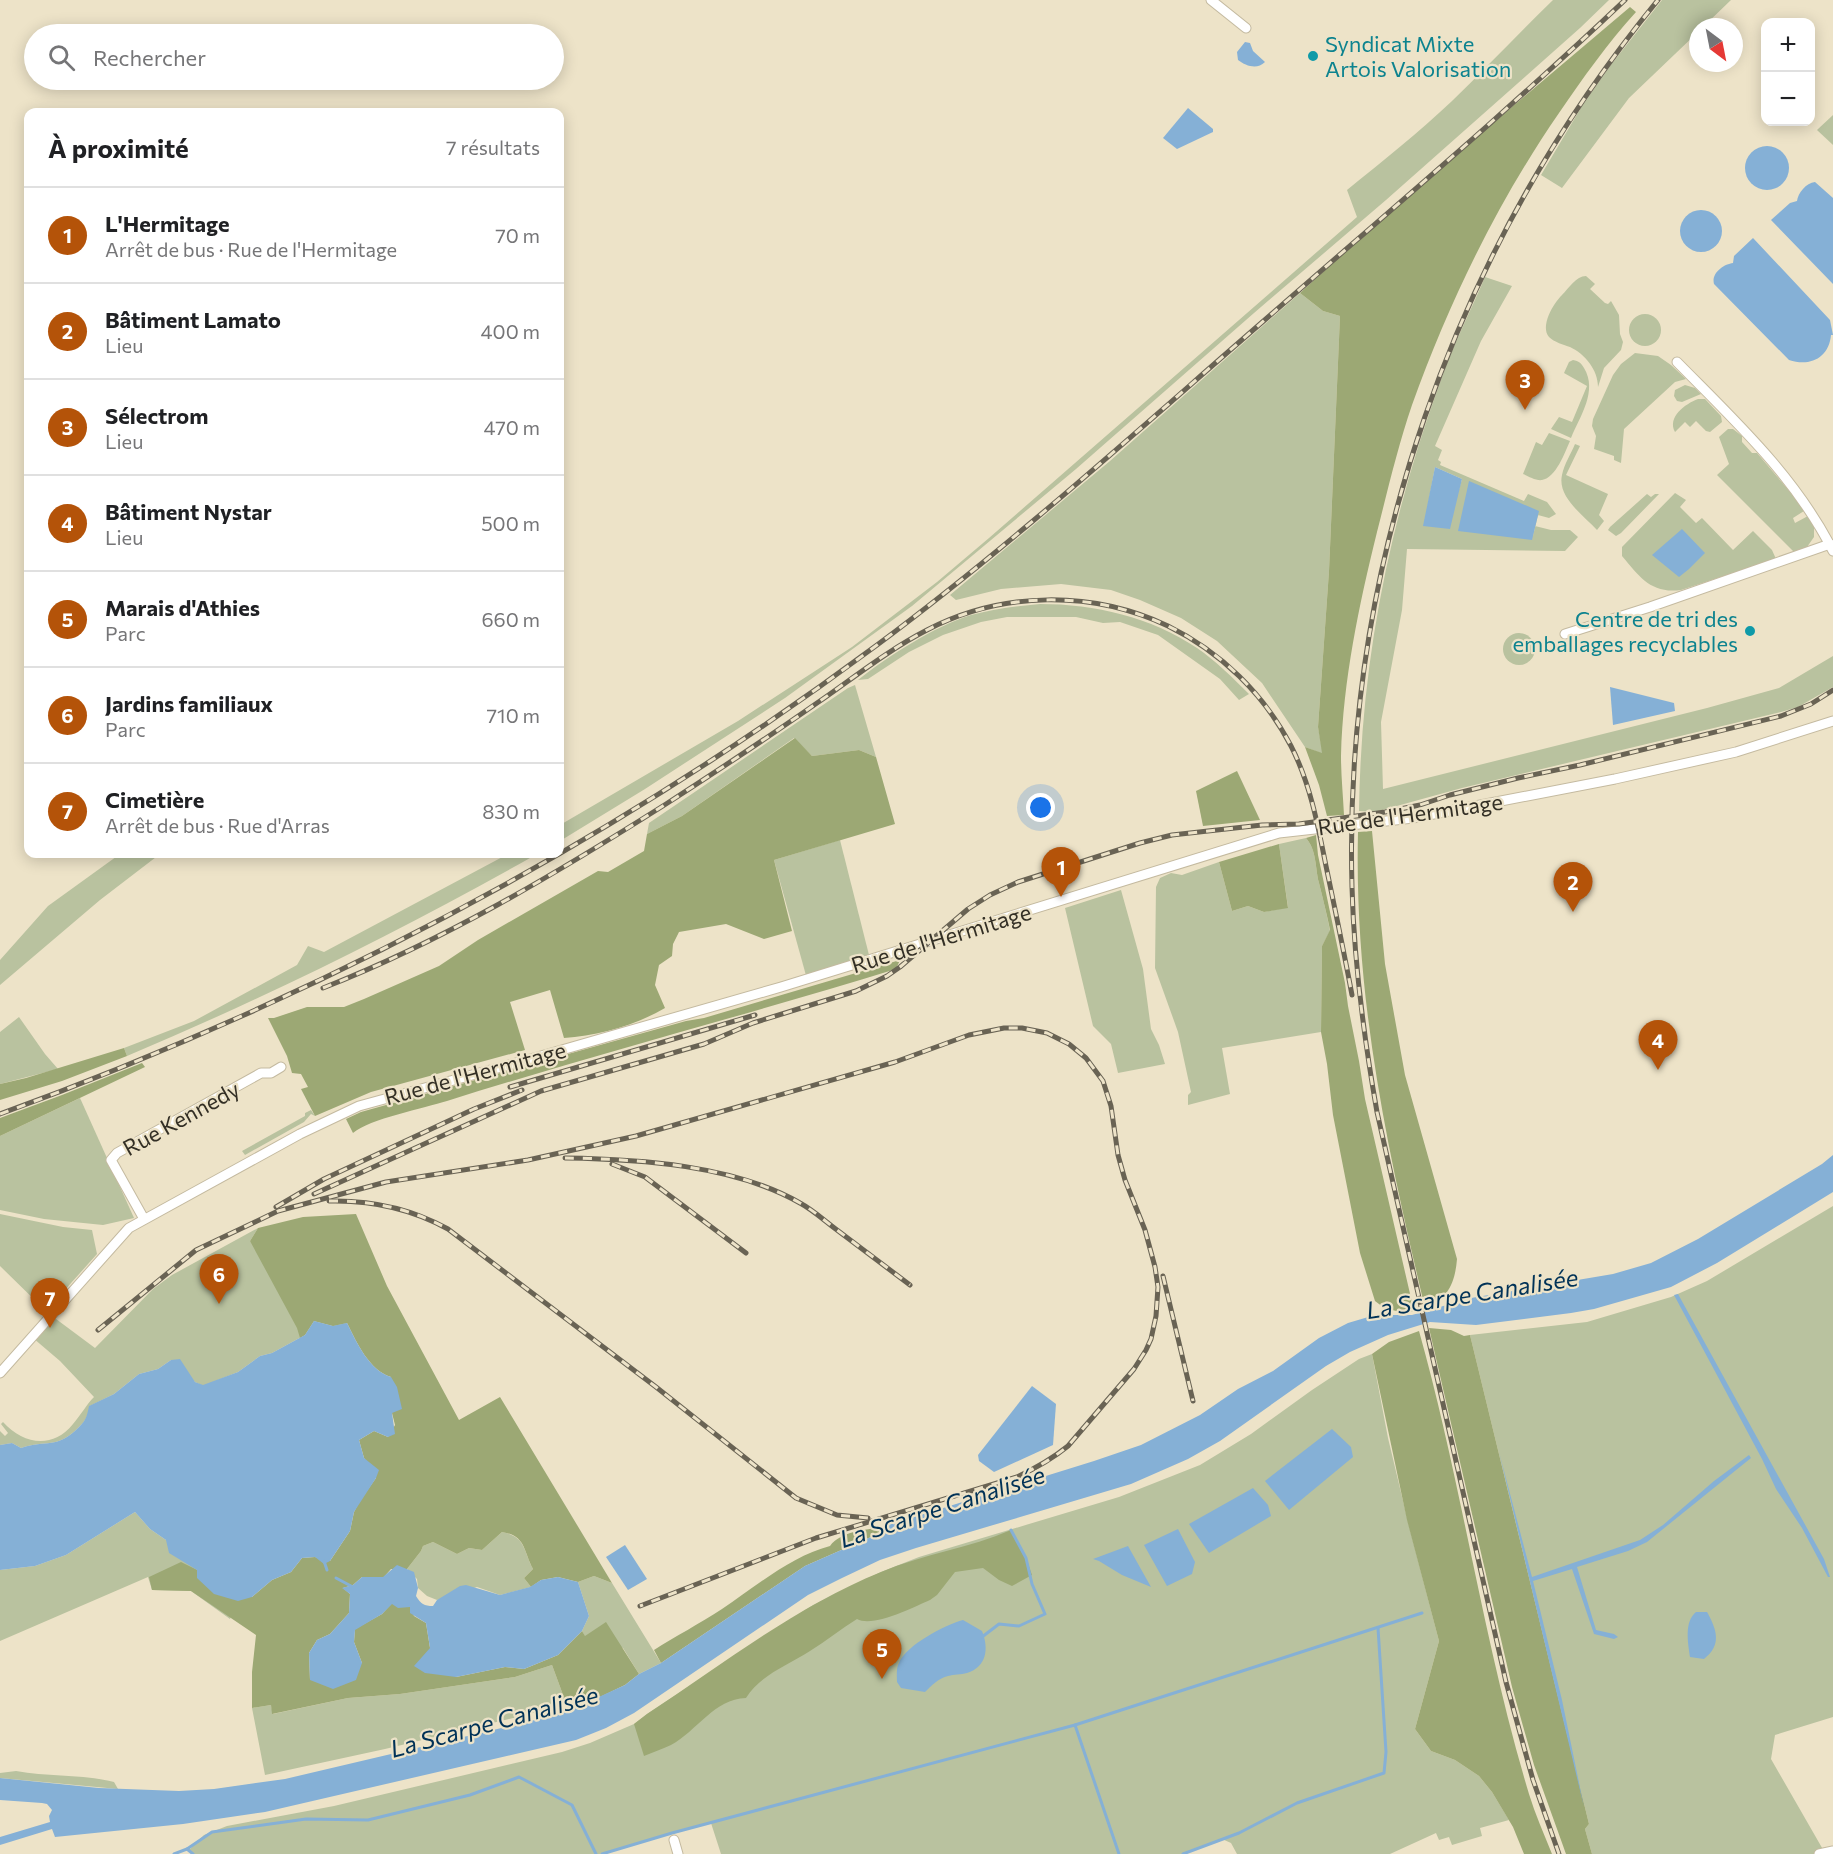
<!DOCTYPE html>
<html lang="fr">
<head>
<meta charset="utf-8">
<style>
	:root { --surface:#fff; --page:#f2f2f2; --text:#202124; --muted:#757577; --line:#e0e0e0; --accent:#b45309 }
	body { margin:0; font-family:Commissioner,sans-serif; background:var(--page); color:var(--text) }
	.controls { position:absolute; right:18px; top:18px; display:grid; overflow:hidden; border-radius:12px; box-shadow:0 3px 15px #0003 }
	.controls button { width:54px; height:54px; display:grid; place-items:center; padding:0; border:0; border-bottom:2px solid var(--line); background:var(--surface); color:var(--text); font:30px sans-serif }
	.compass { position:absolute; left:1689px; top:18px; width:54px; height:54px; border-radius:50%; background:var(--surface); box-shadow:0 3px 15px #0003; rotate:148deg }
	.you { position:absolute; left:1041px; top:808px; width:21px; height:21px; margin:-15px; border:4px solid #fff; border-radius:50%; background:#1a73e8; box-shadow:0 0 0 9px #1a73e833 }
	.badge { display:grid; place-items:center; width:39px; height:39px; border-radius:50%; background:var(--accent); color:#fff; font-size:20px; font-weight:700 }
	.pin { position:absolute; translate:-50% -50px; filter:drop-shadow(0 2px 3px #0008) }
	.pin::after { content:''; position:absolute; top:32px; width:21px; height:18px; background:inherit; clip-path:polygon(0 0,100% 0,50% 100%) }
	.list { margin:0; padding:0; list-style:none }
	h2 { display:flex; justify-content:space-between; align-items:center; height:78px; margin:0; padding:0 24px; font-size:26px }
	h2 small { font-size:20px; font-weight:400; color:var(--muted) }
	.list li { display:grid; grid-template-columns:39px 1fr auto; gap:18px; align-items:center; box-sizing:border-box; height:96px; padding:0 24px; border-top:2px solid var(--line) }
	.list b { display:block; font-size:22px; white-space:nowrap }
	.list p { margin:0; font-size:20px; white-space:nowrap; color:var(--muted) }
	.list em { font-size:20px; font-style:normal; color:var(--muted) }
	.icon { flex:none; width:33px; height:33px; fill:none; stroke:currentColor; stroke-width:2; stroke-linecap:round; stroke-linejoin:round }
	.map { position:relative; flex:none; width:1833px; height:1854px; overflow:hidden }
	.search { position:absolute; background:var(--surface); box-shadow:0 3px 15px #0003; left:24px; top:24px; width:540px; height:66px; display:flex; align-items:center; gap:15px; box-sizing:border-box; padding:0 21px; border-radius:33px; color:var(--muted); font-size:22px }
	.panel { position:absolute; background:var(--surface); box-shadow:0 3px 15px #0003; left:24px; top:108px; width:540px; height:750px; border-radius:12px }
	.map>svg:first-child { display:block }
</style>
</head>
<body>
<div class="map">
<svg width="1833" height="1854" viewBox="0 0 1833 1854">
	<rect width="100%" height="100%" fill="#ede3c8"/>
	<g fill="#b9c29f" fill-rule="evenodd">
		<path d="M1553,0H1609L1580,28L1386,200L1254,313L1076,469L912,606L785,698L645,789L560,841V825L738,721L852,647L937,582L989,538L1357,217L1347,190C1383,161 1419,132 1452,101C1486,68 1519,33 1553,0Z"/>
		<path d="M1662,0H1731L1703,27H1698V32L1629,98L1562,188L1541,175L1582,106L1610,66Z"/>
		<path d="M1833,115V145L1817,130Z"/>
		<path d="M1586,276L1595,284L1590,289L1605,303L1608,304L1611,301L1619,315L1620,334L1623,342L1621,350L1604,368L1598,387C1598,370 1585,354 1570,347C1564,345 1554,342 1549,337C1540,326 1553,304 1562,295C1569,288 1576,276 1586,276Z"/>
		<path d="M1485,277L1512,286L1481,341L1435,446L1442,450L1438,460L1441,462L1440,465L1524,501L1528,494L1547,502L1556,514L1549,518L1538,515L1539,511L1532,540L1535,526L1551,530H1570L1578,537L1565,551L1407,549L1402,610L1381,722L1383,789L1707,708L1779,688L1833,656V687L1798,707L1781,712L1462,788L1375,812L1359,811C1361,660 1390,518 1442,377C1454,343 1471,310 1485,277ZM1435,467L1462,479L1457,496L1424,526Z"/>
		<path d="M1300,293L1323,311L1340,316L1329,571L1318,727L1323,754L1305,747L1262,683L1217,641L1181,618L1140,600L1111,590L1061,584L1001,589L956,600L950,595L1110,461Z"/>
		<circle cx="1645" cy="330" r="16"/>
		<path d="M1635,353L1658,356L1671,365L1686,379L1675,382L1624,429L1621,463L1614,460V456L1594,449L1596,436L1592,426L1593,419L1613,375L1621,364Z"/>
		<path d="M1573,360C1579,361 1581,363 1584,368C1598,391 1580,416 1571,438L1551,429L1559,417L1572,422L1587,386L1564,373L1569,362Z"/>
		<path d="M1685,385L1695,388L1701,394L1682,402L1677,401L1674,396L1675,390Z"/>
		<path d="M1698,399H1705L1721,416L1722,422L1710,432L1706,431L1696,421L1690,427L1685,422L1675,432C1667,417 1685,404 1698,399Z"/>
		<path d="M1728,429H1733L1742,436V442L1752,453H1757L1802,506L1804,511L1793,518L1795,523L1808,516L1814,526V537L1807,547L1794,552L1717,475L1729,464L1719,437Z"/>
		<path d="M1549,433L1570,441C1565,452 1556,478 1542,480C1536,481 1528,476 1523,474L1536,442L1542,445Z"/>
		<path d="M1575,444L1580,446L1566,475L1608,494L1599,515L1604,521L1597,530C1583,515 1557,497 1562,475C1564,464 1571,454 1575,444Z"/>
		<path d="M1675,493L1686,500L1680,507L1696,523L1702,518L1733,550L1753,531L1772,550L1776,559L1681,590C1651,594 1640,577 1622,556V547Z"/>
		<path d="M1647,494L1651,497L1655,494H1659L1621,533L1616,536L1608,530L1610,527Z"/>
		<path d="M1040,604C1095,604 1151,617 1197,648C1216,661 1233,678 1249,694L1239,700L1220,679L1158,635L1120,622L1103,623L1076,617H1007L981,622L943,635L909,652L868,679L858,680C888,656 935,626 971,615C994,609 1017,606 1040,604Z"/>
		<circle cx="1519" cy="649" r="16"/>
		<path d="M855,685L876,757L859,750L812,756L794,738L682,816L647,834L649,823L848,688Z"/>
		<path d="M1306,838C1317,851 1315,867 1319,883C1323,899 1327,915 1330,931L1322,946L1321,1032L1222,1048L1230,1094L1188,1105V1095L1191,1092L1178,1032L1155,968L1156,887L1160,878L1171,873L1182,875L1219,862L1232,911L1248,906L1264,912L1288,907L1279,844Z"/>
		<path d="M840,840L870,959L807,979L774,860Z"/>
		<path d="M120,854H160L100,900L0,985V960L48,906Z"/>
		<path d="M508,854H537C405,929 267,997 127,1056L124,1048L194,1021L297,965L308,946L324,952Z"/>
		<path d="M1121,890L1143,969L1151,1029L1159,1045L1165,1064L1118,1073L1111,1044L1093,1026L1065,908Z"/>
		<path d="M19,1017L45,1054L58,1069L0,1084V1032Z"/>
		<path d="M80,1098L134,1218L103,1225L44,1219L0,1210V1136Z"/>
		<path d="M311,1110L315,1116L311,1114L304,1122L245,1155L242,1151L305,1116V1113Z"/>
		<path d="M1833,1206V1717L1775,1735L1771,1759L1825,1853L1833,1854H1592L1585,1829L1589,1824L1470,1335L1587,1322L1671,1297L1707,1281Z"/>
		<path d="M0,1214L63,1227L92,1230L97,1254L46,1311L0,1266Z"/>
		<path d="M258,1228L250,1241L353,1306L230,1619L191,1591L152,1590L148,1577L0,1641V1570L35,1566L66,1555L135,1512L150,1529L166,1540L333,1326L314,1321L305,1335L272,1353L260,1356L238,1372L203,1386L195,1382L171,1360L158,1369L139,1374L114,1394L90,1406C88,1416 86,1420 79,1427C56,1450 47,1439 21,1448L12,1443L0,1445V1431L5,1436L8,1433L1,1424L3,1422C23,1444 52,1450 73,1424C81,1415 86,1405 94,1397L60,1361L33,1338L52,1316L95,1348L153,1289L172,1275Z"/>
		<path d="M1372,1354L1388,1438L1409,1526L1439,1641L1415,1729L1431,1751L1455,1760L1479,1776L1492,1792L1509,1820L1480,1828L1482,1836L1452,1845L1449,1837L1439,1840L1436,1833L1390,1854H1237L1231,1843L1222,1839L1183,1854H721L711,1823L600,1854H193L189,1850L204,1835L227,1826L334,1806L562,1752L590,1743L634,1724L647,1714L813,1605L881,1572L919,1557L1119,1497L1200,1465L1251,1434L1312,1390L1359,1359Z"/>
		<path d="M502,1532C526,1537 523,1550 533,1569L524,1578L531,1587L500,1595L477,1587L437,1600L427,1596L418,1588L417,1579L407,1569L421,1551L423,1546L433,1542L457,1554L469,1548L482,1550Z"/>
		<path d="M594,1576L612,1583L661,1663L639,1674L623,1648L585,1637L582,1631L589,1616L578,1582Z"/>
		<path d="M552,1665L566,1703L526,1715L385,1749L265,1775L252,1708L271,1705L273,1714L348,1698L400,1694L515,1677Z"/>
		<path d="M16,1771C49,1777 83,1774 114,1782L118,1789L0,1778V1773Z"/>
	</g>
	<g fill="#9ca874">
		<path d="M1630,7L1636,12C1607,44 1583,78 1559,113C1497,203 1449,302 1412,405C1398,446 1388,489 1377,532C1359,605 1343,680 1341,756C1341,775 1343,795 1344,815L1327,816L1319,785L1305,747L1322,753L1318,727L1329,571L1340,316L1323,311L1300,293L1347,250L1493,123Z"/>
		<path d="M795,738L812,756L859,750L876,757L895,824L774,860L792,931L764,939L726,924L679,932L673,944L672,956L659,965L655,985L665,1008C636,1025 598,1036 564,1038L550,990L510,1002L525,1050L371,1092L315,1116L301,1089L308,1087L301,1074L292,1073L287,1056L268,1018H274L307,1007H344L364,999L439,966L478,940L598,871L608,872L644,851L647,834L682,816Z"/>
		<path d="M1237,771L1260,820L1203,826L1196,791Z"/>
		<path d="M1372,831L1385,964L1405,1075L1457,1259C1455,1283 1448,1299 1425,1308C1387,1149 1354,996 1358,832Z"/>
		<path d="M1316,835L1318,855L1345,983L1348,1006L1359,1061L1365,1099L1414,1311L1405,1313L1392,1310L1383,1307L1375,1301L1360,1253L1333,1115L1327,1064L1321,1032L1322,946L1330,930C1327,915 1323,899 1319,883C1315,867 1317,851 1306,838Z"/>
		<path d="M1279,844L1288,908L1264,912L1248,906L1232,911L1219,862Z"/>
		<path d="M900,960L896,969C747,1015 596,1054 447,1101C425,1108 369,1119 353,1133L346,1119L361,1112L686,1021L704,1018Z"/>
		<path d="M124,1048L127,1056L62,1081L0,1100V1084L26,1078Z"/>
		<path d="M142,1063L145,1067L0,1136V1118L62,1095Z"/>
		<path d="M356,1214L387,1286L459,1420L500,1397L612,1583L594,1576L578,1582L558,1577L541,1580L531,1587L524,1578L533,1569C523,1550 526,1536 502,1532L482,1550L469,1548L457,1554L433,1542L423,1546L421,1551L407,1569H391L383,1578L362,1577L353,1585L343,1588L350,1594L349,1613L330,1634L317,1640L309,1653L310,1680L362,1663L354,1642L355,1629L382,1614L392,1603L410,1607L414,1616L426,1623L430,1648L456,1677L505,1667L524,1669L558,1655L582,1631L585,1636L606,1622L639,1674L625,1685L600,1697L596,1693L566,1703L552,1665L515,1677L400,1694L348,1698L272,1714L271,1705L252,1708V1672L256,1635L191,1591L152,1590L149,1577L181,1562L252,1597L272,1580L291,1572L302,1558L315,1557L330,1561L350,1531L354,1512L359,1502L376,1478L364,1458L359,1440L374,1431L388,1437L395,1425L392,1413L391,1377C369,1370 357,1343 347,1323L333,1326L314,1321L305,1335L300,1338L297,1328L250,1241L258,1228L303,1217Z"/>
		<path d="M1429,1328L1451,1330L1464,1336L1470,1335L1589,1824L1585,1829L1592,1854H1566L1534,1765L1512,1687Z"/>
		<path d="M1419,1331C1462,1484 1483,1642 1529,1794C1535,1814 1544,1834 1552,1854H1524L1513,1827L1492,1792L1479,1776L1455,1760L1431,1751L1415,1729L1439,1641L1407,1520L1372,1354L1389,1342Z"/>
		<path d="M882,1527L880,1533L805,1566L661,1663L654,1650C676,1636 699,1624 722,1609C755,1587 791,1556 830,1546C841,1531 865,1530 882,1527Z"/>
		<path d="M1011,1530L1026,1558L1032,1575L1012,1586L999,1580L983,1568L955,1572L937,1595L930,1600C914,1607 873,1628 857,1619C841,1629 826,1641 810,1651C787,1666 760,1675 746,1698C714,1699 697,1731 671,1745C663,1749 653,1752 644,1756L634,1724L647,1714C723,1664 797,1606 881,1572C923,1554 970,1548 1011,1530Z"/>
	</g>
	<g fill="#85b0d6">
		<path d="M1245,42L1250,43L1253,51L1265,62C1257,70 1246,66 1238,60L1237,52Z"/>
		<path d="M1188,108L1213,129V132L1177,149L1163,138Z"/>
		<circle cx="1767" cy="168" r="22"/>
		<path d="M1815,182L1833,198V284L1771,220L1790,203L1797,201C1798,193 1806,183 1815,182Z"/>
		<circle cx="1701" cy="231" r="21"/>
		<path d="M1753,238L1830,320L1833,335H1831C1829,358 1810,367 1789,360L1714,284C1711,273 1724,264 1733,263L1734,256Z"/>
		<path d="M1435,467L1462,479L1450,529L1423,526Z"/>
		<path d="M1469,481L1539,511L1532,540L1458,531Z"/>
		<path d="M1682,529L1705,553L1689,569L1679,577L1652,555Z"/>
		<path d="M1610,687L1674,703L1675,711L1613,725Z"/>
		<path d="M1833,1155V1192L1717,1263L1671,1287L1594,1309L1571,1313L1476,1325L1430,1322L1388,1335L1350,1352L1326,1366L1220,1441L1188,1459L1131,1484L916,1548L880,1560L842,1578L808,1595L634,1713L606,1728L576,1740L265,1812L183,1824L55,1837L52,1829L0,1845V1837L50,1822L49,1816L52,1810L47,1804L42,1803L0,1800V1778L99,1788L179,1791L214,1789L285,1779L535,1720L577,1707L625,1685L639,1674L661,1663L805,1566L880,1533L882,1527L1094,1461L1141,1445L1200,1415L1238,1389L1273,1371L1319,1338L1348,1323L1375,1315H1412L1471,1298L1613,1274L1651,1263L1698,1239L1822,1164Z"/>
		<path d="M1678,1294L1824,1559L1830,1577H1828L1802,1528L1776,1489L1762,1459L1674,1295Z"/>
		<path d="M314,1321L333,1326L347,1323C357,1343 369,1370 391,1377L397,1387L402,1409L392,1413L395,1434L388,1437L374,1431L359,1440L364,1458L379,1470L376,1478L354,1512L350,1531L330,1561L324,1564L315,1557L302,1558L291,1572L272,1580L252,1597L238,1601L214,1594L197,1578V1570L169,1553L166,1540L150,1529L135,1512L66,1555L35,1566L0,1570V1445L12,1443L21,1448C47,1439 56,1450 79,1427C86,1420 87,1416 89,1406L114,1394L139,1374L158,1369L171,1360L180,1359L195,1382L203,1385L238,1372L260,1356L272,1353L305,1335Z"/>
		<path d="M1032,1386L1056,1404L1053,1445L994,1472L979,1461L978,1455Z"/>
		<path d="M1332,1429L1351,1447L1353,1457L1289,1510L1265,1481Z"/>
		<path d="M1499,1452L1532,1577L1640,1540L1663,1525L1714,1481L1749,1455L1751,1458L1647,1542L1628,1551L1577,1567L1596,1630L1614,1634L1618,1637L1614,1639L1594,1634L1572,1569L1533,1581L1562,1700L1584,1807Z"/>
		<path d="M1253,1488L1268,1505L1271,1516L1209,1553L1189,1524Z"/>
		<path d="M1178,1529L1195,1562L1192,1574L1167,1586L1144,1545Z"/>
		<path d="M625,1545L647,1579L628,1590L606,1557Z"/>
		<path d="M1128,1546L1151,1587L1122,1575L1099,1561L1093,1559Z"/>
		<path d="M397,1565L414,1572L418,1588L416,1596C421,1604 424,1606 433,1606L437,1600L460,1586L466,1585L500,1595L530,1587L541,1580L558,1577L578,1582L589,1616L582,1631L558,1655L524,1669L505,1667L456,1677L425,1673L414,1666L430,1648L426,1623L410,1613V1607L398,1608L392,1604L382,1614L355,1630L354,1642L362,1663L356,1680L333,1689L310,1680L309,1653L317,1640L330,1634L349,1613L350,1594L342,1588L353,1585L362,1577H383Z"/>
		<path d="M1696,1612H1707C1717,1630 1722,1645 1704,1659L1690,1657C1688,1642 1684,1622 1696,1612Z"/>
		<path d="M963,1620L982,1631C989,1648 987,1667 967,1673C961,1675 954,1674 948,1676C939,1678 931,1686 925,1692L901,1688L897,1682C897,1676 896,1668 899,1663C906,1645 945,1625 963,1620Z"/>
	</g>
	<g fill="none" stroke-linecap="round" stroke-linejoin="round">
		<g stroke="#85b0d6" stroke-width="3">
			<path d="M324,1561L327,1570"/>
			<path d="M336,1578L351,1586"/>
			<path d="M982,1637L999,1624L1019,1626L1045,1614L1032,1584L1026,1558L1011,1530"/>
			<path d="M1075,1725L1119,1854"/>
			<path d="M187,1849L193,1854"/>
			<path d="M174,1854L187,1849L212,1832L306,1819L368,1820L470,1795L519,1777L572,1805L596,1854"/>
			<path d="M602,1854L672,1833L1075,1725L1422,1613"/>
			<path d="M1183,1854L1239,1833L1297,1803L1384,1773L1386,1752L1378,1628"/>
		</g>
		<g stroke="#c4baa0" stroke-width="11">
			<g id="minor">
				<path d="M1211,0L1246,28"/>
				<path d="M1677,362C1735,421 1795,476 1833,551"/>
				<path d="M1565,634L1650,607L1830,544"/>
				<path d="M144,1219L111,1160L117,1153L261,1073H271L281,1067"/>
				<path d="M0,1373L129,1228L300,1134L359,1106L527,1060L781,987L1279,833L1413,818L1615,779L1736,752L1833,721"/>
				<path d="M674,1840L678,1854"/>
				<path d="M1819,1854L1833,1851"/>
			</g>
		</g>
		<use href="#minor" stroke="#fff" stroke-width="9"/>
		<g stroke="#696354" stroke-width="5">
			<g id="rail">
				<path d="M323,988C443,941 557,873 666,804C717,771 767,738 817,703C852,679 888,650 927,630C1002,591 1092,590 1168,626C1221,652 1264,694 1291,746C1310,783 1318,825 1326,866C1335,909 1344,952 1352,995"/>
				<path d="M510,1087L755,1015"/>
				<path d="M0,1114C313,1000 609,844 877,645C1013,544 1139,429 1267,318C1387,213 1509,110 1625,0"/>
				<path d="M565,1158C639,1159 734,1165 800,1203C813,1210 825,1221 837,1230C861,1248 885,1266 910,1285"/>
				<path d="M612,1164L645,1177L746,1253"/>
				<path d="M314,1194L541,1091L704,1044L753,1023L856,991L887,976L900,967L968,909L990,895L1018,882L1140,843L1172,835L1262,825L1299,824L1385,812L1420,805L1450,795L1518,778L1580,765L1781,716L1811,704L1833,690"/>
				<path d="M329,1201C371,1200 412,1209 448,1229L656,1387L796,1498L837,1515L868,1518"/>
				<path d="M276,1207L324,1179L474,1109L522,1090"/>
				<path d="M1163,1276L1193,1401"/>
				<path d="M98,1330L196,1250L278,1211L386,1182L528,1160L636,1136L895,1062L969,1035L1004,1028H1022L1047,1033L1069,1044L1086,1058L1103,1081L1111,1106L1118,1155L1125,1180L1145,1230L1155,1267L1158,1287L1156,1316L1151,1339L1146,1350L1134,1369L1068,1446C1052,1459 1036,1468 1017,1477L816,1538L640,1606"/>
				<path d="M1559,1854L1533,1780L1506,1682L1377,1112C1364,1038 1354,963 1352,887C1343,565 1454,249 1658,0"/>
			</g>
		</g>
		<use href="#rail" stroke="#ede3c8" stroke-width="3" stroke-dasharray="9" stroke-linecap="butt"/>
	</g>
	<g fill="#0f9aa8" stroke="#ede3c8" stroke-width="2">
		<circle cx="1313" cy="56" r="6"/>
		<circle cx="1750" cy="631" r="6"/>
	</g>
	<g text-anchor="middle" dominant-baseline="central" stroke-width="4.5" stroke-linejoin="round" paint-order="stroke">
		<g font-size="22" fill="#0d838f" stroke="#ede3c8" text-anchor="start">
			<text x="1325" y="43">Syndicat Mixte<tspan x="1325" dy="25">Artois Valorisation</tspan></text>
			<text x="1738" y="618" text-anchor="end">Centre de tri des<tspan x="1738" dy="25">emballages recyclables</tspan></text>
		</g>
		<g font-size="22" fill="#332f25" stroke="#ede3c8">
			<text transform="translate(1410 814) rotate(-8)">Rue de l'Hermitage</text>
			<text transform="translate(941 938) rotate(-17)">Rue de l'Hermitage</text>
			<text transform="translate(475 1073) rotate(-15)">Rue de l'Hermitage</text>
			<text transform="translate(181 1118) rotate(-29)">Rue Kennedy</text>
		</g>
		<g font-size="24" font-style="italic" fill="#003257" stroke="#ede3c8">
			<text transform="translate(1472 1293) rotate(-9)">La Scarpe Canalisée</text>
			<text transform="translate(942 1506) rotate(-18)">La Scarpe Canalisée</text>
			<text transform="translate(494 1721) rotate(-15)">La Scarpe Canalisée</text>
		</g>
	</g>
</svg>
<div class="controls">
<button>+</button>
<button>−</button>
</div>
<svg class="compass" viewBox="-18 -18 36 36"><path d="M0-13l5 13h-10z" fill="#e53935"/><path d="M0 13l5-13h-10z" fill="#757577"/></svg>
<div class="you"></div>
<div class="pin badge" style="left:1061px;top:897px">1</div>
<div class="pin badge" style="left:1573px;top:912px">2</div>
<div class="pin badge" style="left:1525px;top:410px">3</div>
<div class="pin badge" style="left:1658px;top:1070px">4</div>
<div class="pin badge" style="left:882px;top:1679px">5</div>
<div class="pin badge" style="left:219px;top:1304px">6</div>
<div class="pin badge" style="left:50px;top:1328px">7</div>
<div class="search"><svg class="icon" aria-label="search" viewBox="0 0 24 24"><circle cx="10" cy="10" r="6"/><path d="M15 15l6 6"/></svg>Rechercher</div>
<section class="panel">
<h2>À proximité<small>7 résultats</small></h2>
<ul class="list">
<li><span class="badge">1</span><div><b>L'Hermitage</b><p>Arrêt de bus · Rue de l'Hermitage</p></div><em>70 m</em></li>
<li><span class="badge">2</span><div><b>Bâtiment Lamato</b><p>Lieu</p></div><em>400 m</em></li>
<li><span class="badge">3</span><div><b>Sélectrom</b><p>Lieu</p></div><em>470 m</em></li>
<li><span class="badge">4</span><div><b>Bâtiment Nystar</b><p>Lieu</p></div><em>500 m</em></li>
<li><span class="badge">5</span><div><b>Marais d'Athies</b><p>Parc</p></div><em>660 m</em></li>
<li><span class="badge">6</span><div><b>Jardins familiaux</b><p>Parc</p></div><em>710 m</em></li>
<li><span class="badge">7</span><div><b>Cimetière</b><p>Arrêt de bus · Rue d'Arras</p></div><em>830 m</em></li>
</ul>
</section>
</div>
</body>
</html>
